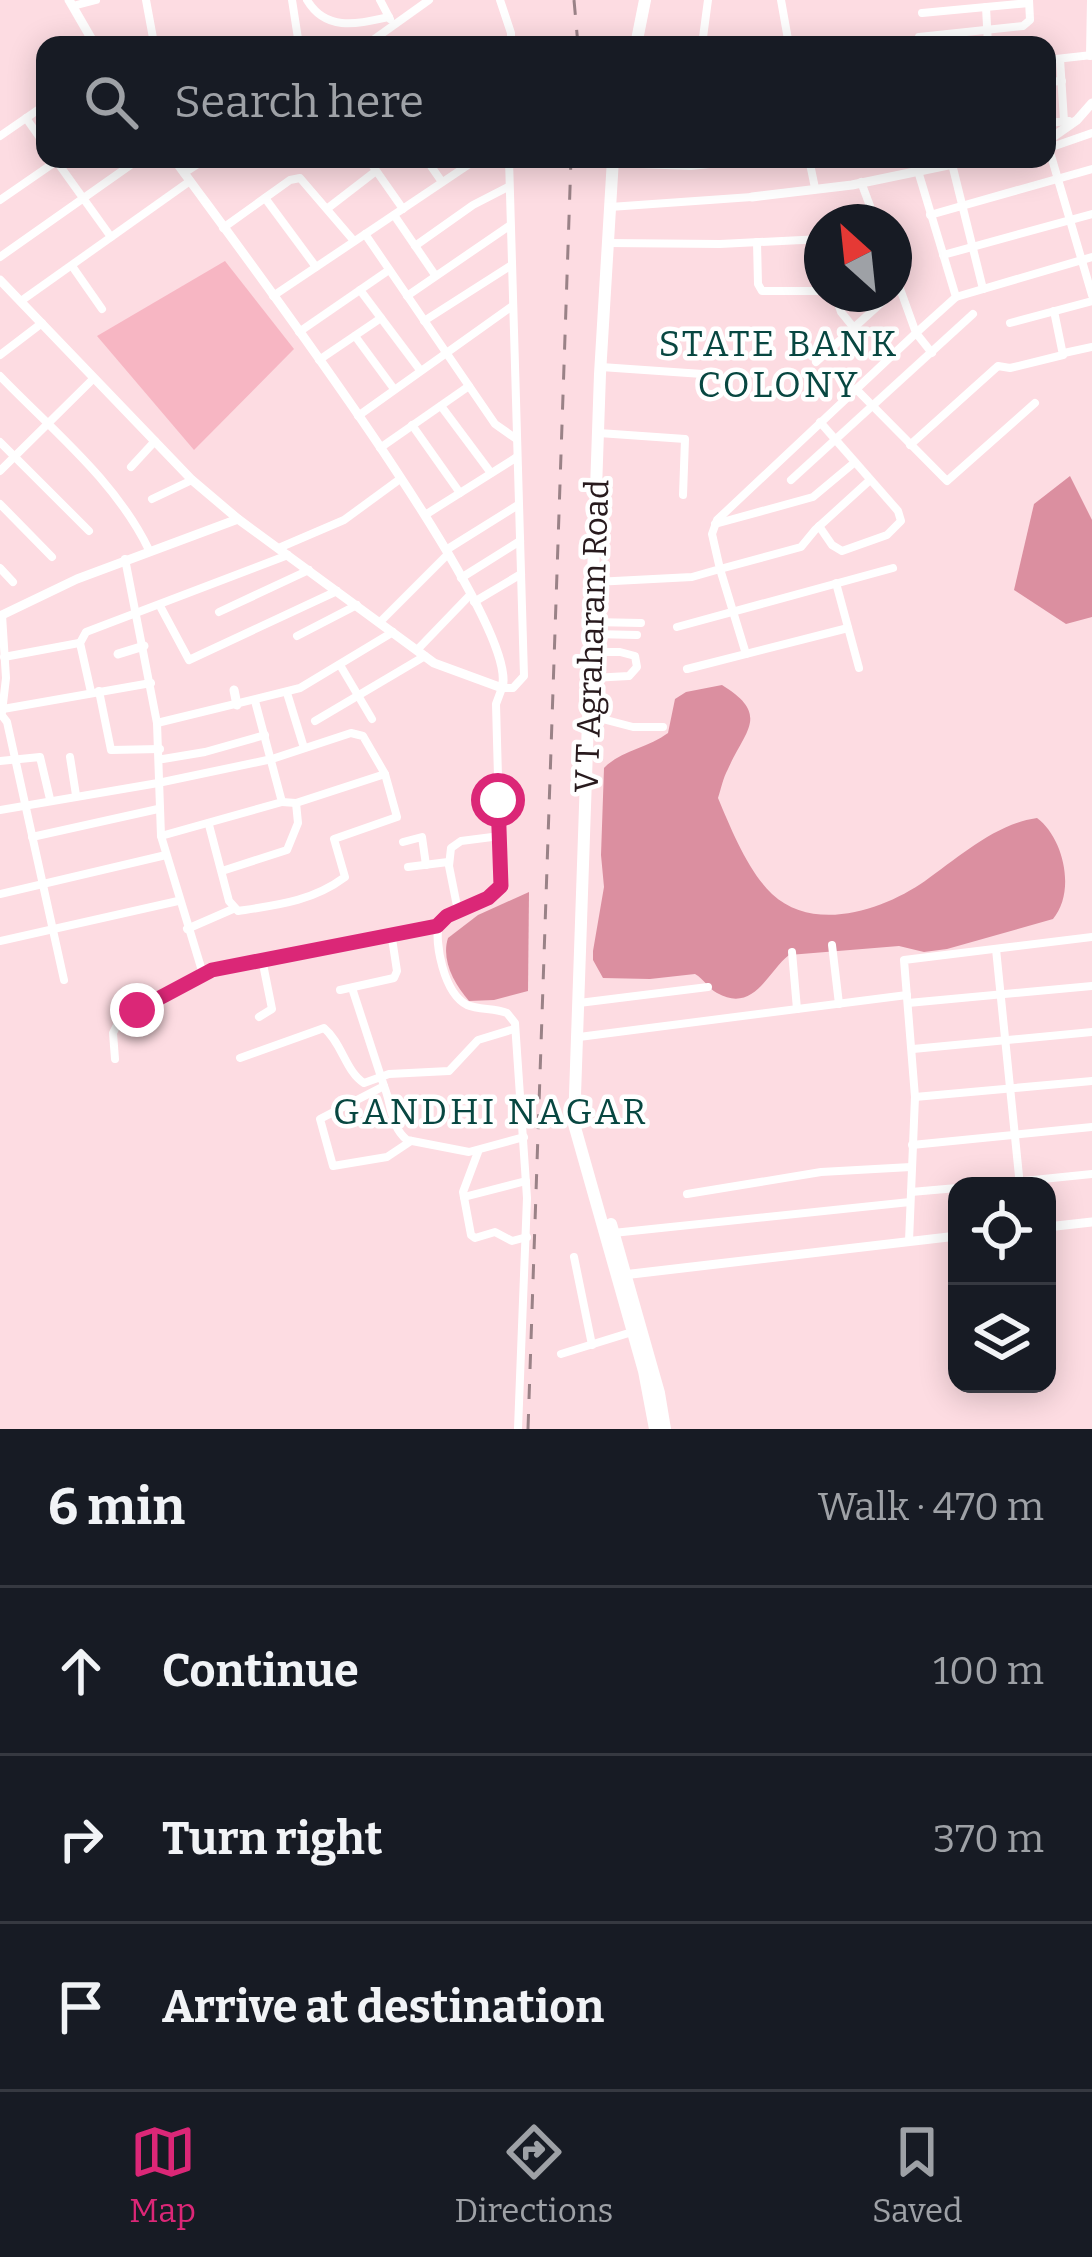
<!DOCTYPE html>
<html lang="en">
<head>
<meta charset="utf-8">
<style>
	:root { --surface:#171b24; --page:#20242c; --text:#f1f3f6; --muted:#9ea1a6; --line:#363941; --accent:#db2777 }
	body { margin:0; font-family:Bitter,serif; background:var(--page); color:var(--text) }
	.controls { position:absolute; right:36px; bottom:36px; display:grid; overflow:hidden; border-radius:24px; box-shadow:0 6px 30px #0003 }
	.controls button { width:108px; height:108px; display:grid; place-items:center; padding:0; border:0; border-bottom:3px solid var(--line); background:var(--surface); color:var(--text); font:60px sans-serif }
	.compass { position:absolute; left:804px; top:204px; width:108px; height:108px; border-radius:50%; background:var(--surface); box-shadow:0 6px 30px #0003; rotate:333deg }
	.stop { position:absolute; width:36px; height:36px; margin:-27px; border:9px solid #db2777; border-radius:50%; background:#fff }
	.stop.end { background:#db2777; border-color:#fff; box-shadow:0 3px 12px #0008 }
	.list { margin:0; padding:0; list-style:none }
	h2 { display:flex; justify-content:space-between; align-items:center; height:156px; margin:0; padding:0 48px; font-size:51px }
	h2 small { font-size:39px; font-weight:400; color:var(--muted) }
	.list li { display:grid; grid-template-columns:78px 1fr auto; gap:36px; align-items:center; box-sizing:border-box; height:168px; padding:0 48px; border-top:3px solid var(--line) }
	.list b { display:block; font-size:45px; white-space:nowrap }
	.list em { font-size:39px; font-style:normal; color:var(--muted) }
	.icon { flex:none; width:66px; height:66px; fill:none; stroke:currentColor; stroke-width:2; stroke-linecap:round; stroke-linejoin:round }
	.map { position:relative; flex:none; width:1092px; height:1429px; overflow:hidden }
	.search { position:absolute; background:var(--surface); box-shadow:0 6px 30px #0003; left:36px; right:36px; top:36px; height:132px; display:flex; align-items:center; gap:30px; box-sizing:border-box; padding:0 42px; border-radius:24px; color:var(--muted); font-size:45px }
	.sheet { height:660px; background:var(--surface) }
	nav { display:flex; justify-content:space-around; align-items:center; box-sizing:border-box; height:168px; border-top:3px solid var(--line); background:var(--surface); font-size:33px; color:var(--muted) }
	nav a { display:grid; justify-items:center; gap:6px }
	nav .on { color:var(--accent) }
	.map>svg:first-child { display:block }
</style>
</head>
<body>
<div class="map">
<svg width="1092" height="1429" viewBox="0 0 1092 1429">
	<rect width="100%" height="100%" fill="#fddce2"/>
	<path fill="#f7b6c3" d="M225,261L294,349L194,450L97,336Z"/>
	<g fill="#db8fa0">
		<path d="M1070,476L1092,520V617L1066,624L1014,590L1034,504Z"/>
		<path d="M722,685C771,715 745,730 728,769C723,778 721,789 718,798C731,829 748,871 772,894C815,934 885,909 925,881C959,857 995,824 1037,818C1064,838 1076,892 1053,919L947,949L924,952L899,946L789,955C768,971 754,1014 717,993C708,988 704,979 695,974L650,979L603,978L593,960V951L604,887L601,855L604,768C620,751 648,748 668,733L675,699L686,692Z"/>
		<path d="M529,892L528,991L494,1000L469,1001C454,984 441,960 448,938L478,915Z"/>
	</g>
	<g fill="none" stroke-linecap="round" stroke-linejoin="round">
		<g stroke="#fff" stroke-width="8">
			<path d="M146,0L153,38"/>
			<path d="M292,0L299,45"/>
			<path d="M307,0C326,32 357,24 389,17"/>
			<path d="M380,0L390,19"/>
			<path d="M500,0L511,33V45"/>
			<path d="M781,0L789,45"/>
			<path d="M73,6L96,0"/>
			<path d="M986,7L988,45"/>
			<path d="M922,13L1029,3"/>
			<path d="M919,37L1023,26L1030,20L1029,0"/>
			<path d="M366,45L429,0"/>
			<path d="M702,45L708,0"/>
			<path d="M1090,56L1091,0"/>
			<path d="M1060,59L1064,121"/>
			<path d="M1047,60L1092,55"/>
			<path d="M1047,82L1062,81"/>
			<path d="M26,118L45,145"/>
			<path d="M1047,123L1069,121"/>
			<path d="M0,136L45,105"/>
			<path d="M1047,142L1092,295"/>
			<path d="M1049,148L1092,133"/>
			<path d="M55,159L111,237"/>
			<path d="M368,159L403,209"/>
			<path d="M426,159L442,182"/>
			<path d="M509,159L524,676L513,688H502L496,704L501,887C485,904 459,907 439,921C434,944 444,993 467,1005C479,1010 495,1008 507,1013L515,1023L527,1198L518,1429"/>
			<path d="M809,159L815,188"/>
			<path d="M614,163L691,166L756,159"/>
			<path d="M952,164L983,289"/>
			<path d="M918,171L956,297L916,333L932,353"/>
			<path d="M184,173L206,159"/>
			<path d="M861,182L876,222"/>
			<path d="M265,198L316,267"/>
			<path d="M0,200L58,160"/>
			<path d="M610,207L752,197"/>
			<path d="M328,208L376,171"/>
			<path d="M394,215L435,275"/>
			<path d="M930,215L1092,169"/>
			<path d="M223,228L290,180L300,178L354,241"/>
			<path d="M365,234L495,424L515,438"/>
			<path d="M757,242L758,284L762,291H822"/>
			<path d="M608,243L720,244L822,239"/>
			<path d="M415,246L473,205L508,187"/>
			<path d="M943,255L1092,214"/>
			<path d="M0,257L139,159"/>
			<path d="M72,266L102,309"/>
			<path d="M360,290L420,370"/>
			<path d="M835,294L841,312L854,328"/>
			<path d="M273,296L477,159"/>
			<path d="M407,296L509,226"/>
			<path d="M956,297L1092,257"/>
			<path d="M21,301L190,181"/>
			<path d="M424,321L510,266"/>
			<path d="M1010,323L1092,301"/>
			<path d="M299,332L389,270"/>
			<path d="M355,336L394,389"/>
			<path d="M1064,353L1092,347"/>
			<path d="M0,355L42,323"/>
			<path d="M319,360L381,318"/>
			<path d="M816,362L891,294"/>
			<path d="M601,367L717,375"/>
			<path d="M0,376C52,430 116,481 149,550"/>
			<path d="M856,389L947,481L1035,403"/>
			<path d="M441,406L491,473"/>
			<path d="M358,416L511,307"/>
			<path d="M412,425L460,493"/>
			<path d="M599,433L685,439L683,495"/>
			<path d="M0,442L89,531"/>
			<path d="M910,445L998,366L1010,368L1063,355L1054,311"/>
			<path d="M380,448L469,386"/>
			<path d="M131,467L155,441"/>
			<path d="M0,471L93,379"/>
			<path d="M791,480L973,314"/>
			<path d="M152,499L192,480"/>
			<path d="M0,504L52,557"/>
			<path d="M425,515L517,457"/>
			<path d="M715,524L813,497L855,462"/>
			<path d="M819,526L832,545L842,551L887,535L901,521L898,511L820,422"/>
			<path d="M281,547L344,520L400,479"/>
			<path d="M446,550L518,505"/>
			<path d="M125,559L157,723L161,836L203,974"/>
			<path d="M0,568L13,582"/>
			<path d="M461,578L520,541"/>
			<path d="M595,582L692,577L720,569L712,534L717,520L916,333L894,272"/>
			<path d="M836,583L859,668"/>
			<path d="M474,602L521,574"/>
			<path d="M160,606L189,660L337,591"/>
			<path d="M219,612L309,570"/>
			<path d="M2,615L6,678L2,712"/>
			<path d="M380,622L448,554"/>
			<path d="M593,622L641,623"/>
			<path d="M677,627L893,568"/>
			<path d="M593,634L637,635"/>
			<path d="M297,636L357,605"/>
			<path d="M417,650L470,595"/>
			<path d="M746,654L720,569L801,547L815,530L870,480"/>
			<path d="M4,657L79,643"/>
			<path d="M340,665L372,719"/>
			<path d="M687,669L848,628"/>
			<path d="M592,678L629,676L637,667L635,656L620,652H593"/>
			<path d="M99,691L111,750L160,749"/>
			<path d="M91,692L80,643L86,632L288,555"/>
			<path d="M287,693L304,748"/>
			<path d="M3,709L151,683"/>
			<path d="M0,713L7,722L64,980"/>
			<path d="M591,716L633,727H663"/>
			<path d="M315,721L425,656"/>
			<path d="M157,723L300,688L393,632"/>
			<path d="M70,757L76,795"/>
			<path d="M163,759L205,752L265,735"/>
			<path d="M0,761L40,757L50,799"/>
			<path d="M282,802L296,803L385,774"/>
			<path d="M0,810L158,783L272,759L351,733L363,736L385,774L397,817L334,839L345,877C313,901 278,905 238,911L229,901L209,825"/>
			<path d="M161,836L282,802L255,701"/>
			<path d="M32,837L158,809"/>
			<path d="M403,842L422,837L426,865"/>
			<path d="M408,867L448,862"/>
			<path d="M222,871L287,850L298,823L296,803"/>
			<path d="M0,894L166,855"/>
			<path d="M458,911L449,866L451,848L461,841L500,836"/>
			<path d="M187,929L233,909"/>
			<path d="M0,941L178,901"/>
			<path d="M832,945L839,1004"/>
			<path d="M996,949L1020,1186"/>
			<path d="M792,952L797,1009"/>
			<path d="M352,988L384,1086L320,1119L333,1166L387,1157L411,1141"/>
			<path d="M340,990L394,978L397,971L391,932"/>
			<path d="M579,1003L708,987"/>
			<path d="M908,1003L1092,986"/>
			<path d="M259,1017L272,1009L262,959"/>
			<path d="M579,1037L907,995"/>
			<path d="M913,1049L1092,1032"/>
			<path d="M240,1058L324,1028C342,1043 346,1072 364,1083L389,1074L449,1071L478,1040L514,1029"/>
			<path d="M115,1059L113,1033L119,1021L211,970L437,925"/>
			<path d="M384,1086C392,1105 390,1126 407,1140L469,1152L524,1137"/>
			<path d="M915,1097L1092,1081"/>
			<path d="M912,1145L1092,1127"/>
			<path d="M478,1152L463,1192L471,1235L475,1238L495,1232L512,1241L527,1237"/>
			<path d="M975,1186L1092,1174"/>
			<path d="M911,1192L957,1188"/>
			<path d="M687,1194L821,1172L911,1167"/>
			<path d="M464,1197L526,1181"/>
			<path d="M613,1233L910,1202"/>
			<path d="M909,1241L915,1097L904,960L1092,937"/>
			<path d="M574,1257L592,1345"/>
			<path d="M561,1354L632,1332"/>
		</g>
		<g stroke="#fff" stroke-width="9">
			<path d="M69,0L95,45"/>
			<path d="M1047,141L1077,120L1092,103"/>
			<path d="M752,197L852,185L977,159"/>
			<path d="M0,280L192,480L238,519L434,663L502,688C524,621 227,233 174,159"/>
			<path d="M0,616L77,579L238,519"/>
			<path d="M118,654L144,646"/>
			<path d="M234,690L237,705"/>
			<path d="M1047,1227L1092,1222"/>
			<path d="M623,1275L957,1236"/>
		</g>
		<g stroke="#fff" stroke-width="12">
			<path d="M636,45L645,0"/>
			<path d="M613,159L600,374L574,1124L644,1371L655,1429"/>
			<path d="M611,1224L659,1393L665,1429"/>
		</g>
		<g stroke="#9a8287" stroke-width="3" stroke-dasharray="15 15" stroke-linecap="butt">
			<path d="M574,0L578,45"/>
			<path d="M528,1429L571,159"/>
		</g>
	</g>
	<g fill="none" stroke-linecap="round" stroke-linejoin="round">
		<path stroke="#db2777" stroke-width="15" d="M137,1010L212,970L437,926L447,916L488,898L501,886L498,800"/>
	</g>
	<g text-anchor="middle" dominant-baseline="central" stroke-width="9" stroke-linejoin="round" paint-order="stroke">
		<g font-size="33" fill="#281a1d" stroke="#fff">
			<text transform="translate(592 636) rotate(-88)">V T Agraharam Road</text>
		</g>
		<g font-size="36" letter-spacing="3" fill="#084741" stroke="#fff">
			<text x="779" y="344">STATE BANK<tspan x="779" dy="41">COLONY</tspan></text>
			<text x="491" y="1112">GANDHI NAGAR</text>
		</g>
	</g>
</svg>
<div class="controls">
<button><svg class="icon" aria-label="locate" viewBox="0 0 24 24"><circle cx="12" cy="12" r="6"/><path d="M12 2v4M12 18v4M2 12h4M18 12h4"/></svg></button>
<button><svg class="icon" aria-label="layers" viewBox="0 0 24 24"><path d="M12 4l9 5-9 5-9-5zM3 14l9 5 9-5"/></svg></button>
</div>
<svg class="compass" viewBox="-18 -18 36 36"><path d="M0-13l5 13h-10z" fill="#e53935"/><path d="M0 13l5-13h-10z" fill="#9ea1a6"/></svg>
<div class="stop" style="left:498px;top:800px"></div>
<div class="stop end" style="left:137px;top:1010px"></div>
<div class="search"><svg class="icon" aria-label="search" viewBox="0 0 24 24"><circle cx="10" cy="10" r="6"/><path d="M15 15l6 6"/></svg>Search here</div>
</div>
<section class="sheet">
<h2>6 min<small>Walk · 470 m</small></h2>
<ul class="list">
<li><svg class="icon" aria-label="ahead" viewBox="0 0 24 24"><path d="M12 20V5M6 11l6-6 6 6"/></svg><div><b>Continue</b></div><em>100 m</em></li>
<li><svg class="icon" aria-label="right" viewBox="0 0 24 24"><path d="M7 20v-9h11M14 6l5 5-5 5"/></svg><div><b>Turn right</b></div><em>370 m</em></li>
<li><svg class="icon" aria-label="arrive" viewBox="0 0 24 24"><path d="M6 21V4h12l-3 4 3 4H6"/></svg><div><b>Arrive at destination</b></div></li>
</ul>
</section>
<nav>
<a class="on"><svg class="icon" aria-label="map" viewBox="0 0 24 24"><path d="M3 6l6-2 6 2 6-2v14l-6 2-6-2-6 2zM9 4v14M15 6v14"/></svg>Map</a>
<a><svg class="icon" aria-label="directions" viewBox="0 0 24 24"><path d="M12 3l9 9-9 9-9-9zM9 14v-3h6M13 9l2 2-2 2"/></svg>Directions</a>
<a><svg class="icon" aria-label="saved" viewBox="0 0 24 24"><path d="M7 4h10v16l-5-4-5 4z"/></svg>Saved</a>
</nav>
</body>
</html>
